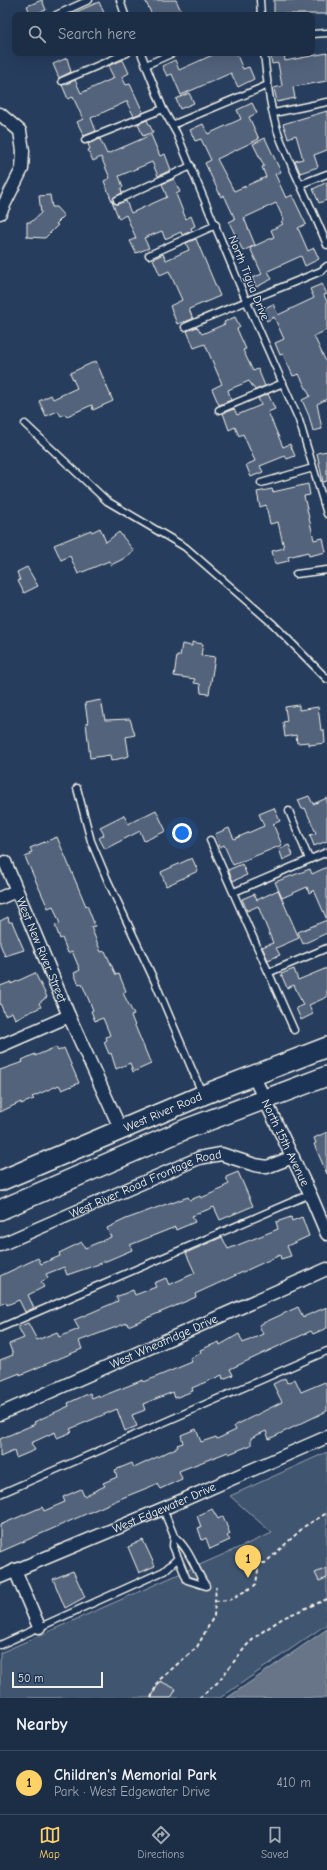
<!DOCTYPE html>
<html lang="en">
<head>
<meta charset="utf-8">
<style>
	:root { --surface:#1c2e46; --page:#293a51; --text:#f1f3f6; --muted:#a0a8b3; --line:#3a4a5f; --accent:#ffd166 }
	body { margin:0; font-family:"Comic Neue",sans-serif; background:var(--page); color:var(--text) }
	.scale { position:absolute; left:12px; bottom:10px; width:91px; box-sizing:border-box; padding-left:4px; border:2px solid #f4f1e8; border-top:0; font-size:11px; line-height:14px; white-space:nowrap; color:#f4f1e8; -webkit-text-stroke:3px #1d3557; paint-order:stroke }
	.you { position:absolute; left:182px; top:833px; width:14px; height:14px; margin:-10px; border:3px solid #fff; border-radius:50%; background:#1a73e8; box-shadow:0 0 0 6px #1a73e833 }
	.badge { display:grid; place-items:center; width:26px; height:26px; border-radius:50%; background:var(--accent); color:#111; font-size:13px; font-weight:700 }
	.pin { position:absolute; translate:-50% -33px; filter:drop-shadow(0 1px 2px #0008) }
	.pin::after { content:''; position:absolute; top:21px; width:14px; height:12px; background:inherit; clip-path:polygon(0 0,100% 0,50% 100%) }
	.list { margin:0; padding:0; list-style:none }
	h2 { display:flex; justify-content:space-between; align-items:center; height:52px; margin:0; padding:0 16px; font-size:17px }
	h2 small { font-size:13px; font-weight:400; color:var(--muted) }
	.list li { display:grid; grid-template-columns:26px 1fr auto; gap:12px; align-items:center; box-sizing:border-box; height:64px; padding:0 16px; border-top:1px solid var(--line) }
	.list b { display:block; font-size:15px; white-space:nowrap }
	.list p { margin:0; font-size:13px; white-space:nowrap; color:var(--muted) }
	.list em { font-size:13px; font-style:normal; color:var(--muted) }
	.icon { flex:none; width:22px; height:22px; fill:none; stroke:currentColor; stroke-width:2; stroke-linecap:round; stroke-linejoin:round }
	.map { position:relative; flex:none; width:327px; height:1698px; overflow:hidden }
	.search { position:absolute; background:var(--surface); box-shadow:0 4px 16px #0002; left:12px; right:12px; top:12px; height:44px; display:flex; align-items:center; gap:10px; box-sizing:border-box; padding:0 14px; border-radius:8px; color:var(--muted); font-size:15px }
	.sheet { height:116px; background:var(--surface) }
	nav { display:flex; justify-content:space-around; align-items:center; box-sizing:border-box; height:56px; border-top:1px solid var(--line); background:var(--surface); font-size:11px; color:var(--muted) }
	nav a { display:grid; justify-items:center; gap:2px }
	nav .on { color:var(--accent) }
	.map>svg:first-child { display:block }
</style>
</head>
<body>
<div class="map">
<svg width="327" height="1698" viewBox="0 0 327 1698">
	<rect width="100%" height="100%" fill="#263d5d"/>
	<filter id="ink" filterUnits="userSpaceOnUse"><feTurbulence type="fractalNoise" baseFrequency=".025" numOctaves="2"/><feDisplacementMap in="SourceGraphic" scale="8" xChannelSelector="R" yChannelSelector="G"/><feConvolveMatrix kernelMatrix="1 2 1 2 8 2 1 2 1" color-interpolation-filters="sRGB"/></filter>
	<g filter="url(#ink)">
		<path fill="#40546f" stroke="#9aa2ac" d="M327,1452V1624L220,1698H0V1653L272,1533L230,1496Z"/>
		<path fill="#677588" stroke="#9fa7ae" d="M327,1629V1698H227Z"/>
		<g fill="#52647b" stroke="#f4f1e8">
			<path d="M42,0L46,10L31,15L27,6Z"/>
			<path d="M145,0H176L183,15H152Z"/>
			<rect x="274" y="0" width="53" height="14"/>
			<path d="M99,2L105,15H69Z"/>
			<path d="M217,53H236L243,69L249,67L254,79L238,87L231,73L181,95L172,74L167,76L162,66L175,60L179,70Z"/>
			<path d="M270,53H284L285,61L327,53V81L293,87L295,98L277,102L274,88L282,86L278,63L272,64Z"/>
			<path d="M67,58L71,72L59,78L53,64Z"/>
			<path d="M123,60L129,73L122,77L126,85L130,84L143,112L134,116L127,103L128,101L91,118L96,131L84,136L77,122L83,119L73,97L68,99L62,85L75,80L81,93L114,78L109,68L110,65Z"/>
			<path d="M189,93L194,103L180,109L176,99Z"/>
			<path d="M252,103L257,113L249,117L259,139L217,159L234,191L266,177L262,167L264,166L253,144L265,138L281,172L275,174L286,198L292,195L306,224L298,228L308,251L314,248L319,259L305,266L301,256L268,271L272,279L256,287L252,278L262,274L250,248L274,237L271,230L283,224L281,222L284,220L276,203L244,218L255,245L243,251L229,222L235,219L224,195L221,197L205,163L211,160L201,139L195,141L190,130L203,124L208,134L241,119L237,110Z"/>
			<path d="M327,111V150L314,155L318,167L300,173L295,161L303,159L296,135L288,138L283,124Z"/>
			<path d="M147,120L153,132L143,136L138,124Z"/>
			<path d="M151,135L160,156L165,154L171,170L158,176L152,162L119,176L123,187L121,188L122,193L114,197L113,202L117,204L126,201L131,213L167,197L162,184L174,179L180,192L176,194L186,219L191,216L195,226L191,228L192,231L182,235L181,232L165,239L162,231L144,238L149,248L136,253L130,241L136,238L126,215L119,219L104,181L110,178L101,157L93,161L88,150L90,149L88,144L100,139L107,154Z"/>
			<path d="M327,182V200L319,203L313,189Z"/>
			<path d="M50,195L52,207H56L64,216L56,224L58,225L45,238L27,237V222H31L41,213L39,196Z"/>
			<path d="M196,239L220,296L189,309L193,319L177,324L170,306L182,300L169,271L160,275L153,259L163,254L166,260L189,250L186,243Z"/>
			<path d="M322,284L327,294L324,295L327,302V330L314,336L327,364V399L317,404L322,429L313,431L309,416L302,400L310,396L299,374L293,376L283,354L280,355L275,343L284,339L274,317L267,321L261,310L273,304L278,315L314,298L310,289Z"/>
			<path d="M235,317L240,327L237,329L246,349L243,350L253,371L258,369L265,386L255,390L249,381L228,390L231,400L219,405L212,389L222,384L205,344L194,348L187,331L197,327L202,334L225,324L224,322Z"/>
			<path d="M96,361L113,401L93,410L92,405L67,416L65,414L61,416L58,411L46,416L39,401L51,395L53,399L77,388L70,373Z"/>
			<path d="M268,394L275,409L268,412L283,447L290,444L295,456L287,459L285,456L260,466L263,472L251,477L246,465L255,461L243,434L239,436L235,427L229,430L223,413L234,409L237,415L261,405L258,398Z"/>
			<path d="M327,451V481L323,482L317,453Z"/>
			<path d="M308,484L310,495L304,496L314,540L323,538L326,552L309,556L308,552L288,557L289,561L275,564L272,551L284,548L278,522L270,524L266,505L260,507L257,492L272,489L273,492Z"/>
			<path d="M100,528L106,542L119,532L134,551L123,559L111,565L109,561L78,574L70,556L61,560L54,545L91,530L92,532Z"/>
			<path d="M27,567L38,586L24,593L18,581L20,580L17,572Z"/>
			<path d="M192,642L203,644L201,655L215,657L209,694L201,693L200,684L194,683L195,679L174,676L177,656H180L182,644L192,646Z"/>
			<path d="M101,700L105,720L130,719L135,735L126,737L129,756L111,761L110,755L90,758L86,723H88L85,703Z"/>
			<path d="M299,705V710L318,707L321,730H324L325,743L309,745V742L297,743L296,735L285,737L283,722L287,721L285,707Z"/>
			<path d="M309,796L313,804L327,798V841L314,846L310,835L316,833L305,808L302,809L298,800Z"/>
			<path d="M274,808L280,821L273,824L282,845L233,865L224,845L220,847L215,834L229,828L234,839L264,826L259,814Z"/>
			<path d="M156,810L166,831L144,841L140,831L105,849L99,838L104,835L100,827L124,815L128,824Z"/>
			<path d="M57,837L86,906L87,905L95,926L91,927L101,952L105,951L116,975L119,974L126,991L123,993L134,1015L131,1016L151,1064L133,1072L130,1063L116,1069L111,1053L109,1054L104,1042L107,1040L106,1037L110,1035L103,1018L95,1021L91,1011L93,1010L82,984L79,985L74,973L80,970L72,951L68,953L62,938L60,939L55,925L60,924L53,906L48,908L25,857L30,855L29,853L32,852L30,848Z"/>
			<path d="M289,845L293,855L283,860L279,849Z"/>
			<path d="M192,858L198,871L166,886L161,872Z"/>
			<path d="M242,864L247,875L233,881L228,870Z"/>
			<path d="M327,867V933L303,944L298,932L327,920L314,890L309,893L307,887L282,898L275,882L310,869L312,874Z"/>
			<path d="M278,890L299,938L276,948L280,955L268,960L262,947L273,943L258,906L247,911L242,899L254,894L257,900Z"/>
			<path d="M8,917L9,922H12L24,950L5,956L0,944V921Z"/>
			<path d="M327,968V997L309,1005L313,1014L301,1020L296,1008L303,1005L294,985L287,988L281,974L294,969L298,980Z"/>
			<path d="M35,973L47,997L39,1003L41,1007L15,1019L12,1012L5,1015L0,1003V986L11,982V984Z"/>
			<path d="M56,1047L58,1051L64,1048L79,1083L62,1090L59,1085L32,1097L34,1099L21,1104V1102L0,1112V1070L23,1062L22,1060L35,1054V1056Z"/>
			<path d="M327,1132V1174L314,1144L316,1143L314,1138Z"/>
			<path d="M238,1172L253,1206L220,1220L214,1207L192,1216L195,1222L176,1230L175,1227L130,1245L132,1250L99,1264L67,1275L64,1267L46,1274L48,1278L41,1282L44,1287L28,1295L34,1308L25,1312L19,1300L7,1305L6,1302L0,1305V1276L38,1258L41,1264L60,1256L59,1253L82,1242L85,1248L111,1237L107,1228L126,1219L172,1202V1203L188,1197L190,1200L200,1196L201,1198L224,1188L223,1187L229,1184L226,1177Z"/>
			<path d="M291,1217L292,1221L302,1217L309,1236L287,1246L291,1256L281,1259L280,1255L195,1294L196,1297L166,1310L128,1326L127,1323L79,1341L82,1349L20,1375V1373L0,1381V1360L13,1355L9,1344L24,1338L18,1327L28,1323L37,1340L57,1332L59,1337L79,1329L74,1320L118,1301L116,1297L133,1290L135,1295L156,1287L154,1283L166,1278L169,1285L195,1273L186,1253L222,1237L228,1249L278,1229L276,1222Z"/>
			<path d="M298,1307L303,1317L327,1307V1328L313,1334L311,1331L230,1369L233,1375L223,1379L222,1375L192,1388L193,1391L175,1398L173,1392L143,1404L145,1410L132,1415L137,1426L125,1431L117,1409L70,1429L72,1432L57,1438L55,1432L31,1443L35,1450L16,1458L14,1451L0,1457V1439L35,1424L34,1422L69,1406L68,1403L90,1393L92,1398L99,1395L100,1397L143,1380L144,1382L192,1362L190,1358L201,1353L200,1350L219,1342L220,1345L239,1334L243,1343L263,1334L259,1325Z"/>
			<path d="M285,1378L287,1383L295,1379L301,1392L325,1382L327,1387V1411L269,1439L266,1431L251,1438V1445L229,1454L228,1452L179,1471L182,1479L160,1489L157,1484L122,1498L0,1552V1525L42,1507L44,1511L65,1502L63,1497L81,1489L84,1496L105,1486L103,1483L117,1477L115,1470L132,1463L134,1468L178,1447L177,1445L183,1443L181,1435L196,1429L201,1442L216,1437L217,1439L236,1430L234,1426L282,1402L273,1384Z"/>
			<path d="M212,1509L218,1519L223,1516L230,1534L227,1536L230,1540L210,1549L206,1538L202,1540L198,1528L201,1527L197,1516Z"/>
			<path d="M143,1540L155,1566L139,1573L128,1547Z"/>
			<path d="M327,1568V1578L319,1581L315,1573Z"/>
			<path d="M73,1571L85,1597L65,1608L53,1579Z"/>
			<path d="M160,1681L176,1689L171,1698H151Z"/>
		</g>
		<g fill="none" stroke-linecap="round" stroke-linejoin="round">
			<g stroke="#f4f1e8" stroke-width="9">
				<g id="lane">
					<path d="M120,0L125,15"/>
					<path d="M260,0L261,15"/>
					<path d="M56,15L89,0"/>
					<path d="M312,34L327,33"/>
					<path d="M141,53L163,109L177,134L246,300L299,420L327,514"/>
					<path d="M264,53C267,80 270,112 280,138C294,174 313,209 327,245"/>
					<path d="M146,65L173,53"/>
					<path d="M62,81L127,53"/>
					<path d="M274,113L327,102"/>
					<path d="M172,125L268,85"/>
					<path d="M85,140L163,109"/>
					<path d="M301,184L327,174"/>
					<path d="M117,200L191,166"/>
					<path d="M149,255L216,225"/>
					<path d="M185,327C230,307 276,290 321,271L327,266"/>
					<path d="M219,410L283,383"/>
					<path d="M25,424L107,501L185,547L273,624L327,679"/>
					<path d="M261,483L313,468"/>
					<path d="M296,574L327,570"/>
					<path d="M77,788L91,841L107,879L155,982L202,1093"/>
					<path d="M289,811L309,859"/>
					<path d="M210,840L294,1030"/>
					<path d="M234,892L327,852"/>
					<path d="M270,972L327,948"/>
					<path d="M0,1328L310,1194"/>
					<path d="M0,1494L327,1351"/>
					<path d="M163,1509L174,1536"/>
					<path d="M174,1536C190,1549 195,1570 206,1586L187,1580L173,1546Z"/>
					<path d="M0,1645L164,1571L178,1558"/>
				</g>
			</g>
			<g stroke="#f4f1e8" stroke-width="15">
				<g id="street">
					<path d="M0,114L20,131L23,151L22,169L0,213"/>
					<path id="s1" d="M5,862L69,1016L121,1130"/>
					<path d="M0,898L16,891"/>
					<path d="M0,1046L69,1016"/>
					<path id="s2" d="M253,1075L310,1194L327,1234"/>
					<path id="s3" d="M0,1245L199,1158L221,1154L255,1165L267,1167L293,1157"/>
					<path id="s4" d="M0,1414L327,1269"/>
					<path d="M15,1570L39,1627"/>
					<path id="s5" d="M0,1577L167,1507L327,1437"/>
				</g>
			</g>
			<g stroke="#f4f1e8" stroke-width="22">
				<g id="primary">
					<path id="s6" d="M0,1181L203,1095L327,1047"/>
					<path d="M0,1210L186,1129L327,1076"/>
				</g>
			</g>
			<g stroke="#f4f1e8" stroke-width="2" stroke-dasharray="4 3" stroke-linecap="butt">
				<path d="M215,1601L229,1600L254,1586L256,1584L259,1563H265L305,1526L327,1513"/>
				<path d="M151,1698L158,1681L197,1647L214,1616L216,1587"/>
				<path d="M199,1698L217,1683L247,1645L259,1634L283,1618L327,1599"/>
			</g>
			<use href="#lane" stroke="#1d3557" stroke-width="6"/>
			<use href="#street" stroke="#1d3557" stroke-width="12"/>
			<use href="#primary" stroke="#1d3557" stroke-width="19"/>
		</g>
	</g>
	<g text-anchor="middle" dominant-baseline="central" stroke-width="3" stroke-linejoin="round" paint-order="stroke">
		<g font-size="12" fill="#f4f1e8" stroke="#1d3557">
			<text transform="translate(249 278) rotate(68)">North Tigua Drive</text>
			<text stroke="none"><textPath href="#s1" startOffset="95">West New River Street</textPath></text>
			<text stroke="none"><textPath href="#s6" startOffset="177">West River Road</textPath></text>
			<text stroke="none"><textPath href="#s2" startOffset="75">North 15th Avenue</textPath></text>
			<text stroke="none"><textPath href="#s3" startOffset="158">West River Road Frontage Road</textPath></text>
			<text stroke="none"><textPath href="#s4" startOffset="179">West Wheatridge Drive</textPath></text>
			<text stroke="none"><textPath href="#s5" startOffset="178">West Edgewater Drive</textPath></text>
		</g>
	</g>
</svg>
<div class="scale">50 m</div>
<div class="you"></div>
<div class="pin badge" style="left:248px;top:1578px">1</div>
<div class="search"><svg class="icon" aria-label="search" viewBox="0 0 24 24"><circle cx="10" cy="10" r="6"/><path d="M15 15l6 6"/></svg>Search here</div>
</div>
<section class="sheet">
<h2>Nearby<small></small></h2>
<ul class="list">
<li><span class="badge">1</span><div><b>Children's Memorial Park</b><p>Park · West Edgewater Drive</p></div><em>410 m</em></li>
</ul>
</section>
<nav>
<a class="on"><svg class="icon" aria-label="map" viewBox="0 0 24 24"><path d="M3 6l6-2 6 2 6-2v14l-6 2-6-2-6 2zM9 4v14M15 6v14"/></svg>Map</a>
<a><svg class="icon" aria-label="directions" viewBox="0 0 24 24"><path d="M12 3l9 9-9 9-9-9zM9 14v-3h6M13 9l2 2-2 2"/></svg>Directions</a>
<a><svg class="icon" aria-label="saved" viewBox="0 0 24 24"><path d="M7 4h10v16l-5-4-5 4z"/></svg>Saved</a>
</nav>
</body>
</html>
